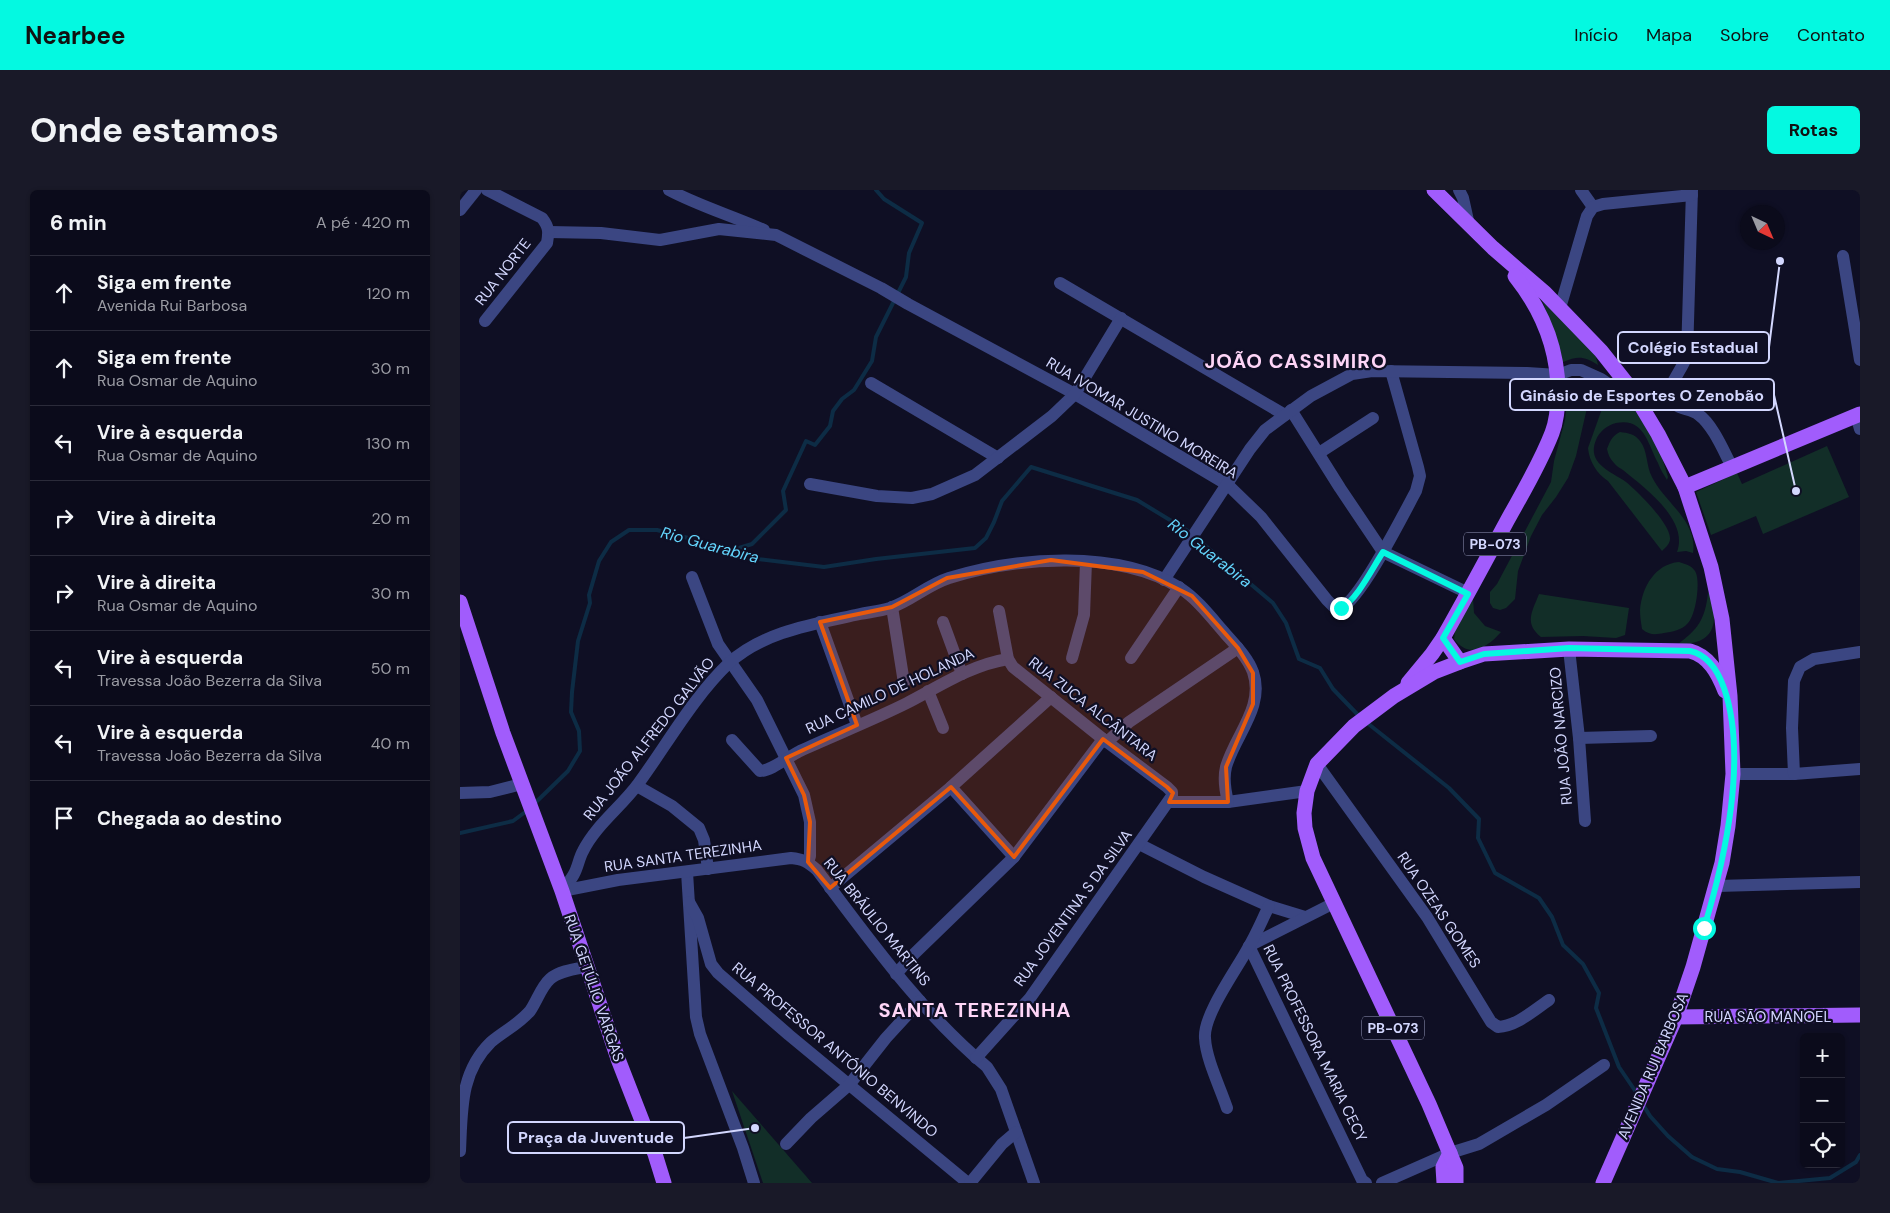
<!DOCTYPE html>
<html lang="pt">
<head>
<meta charset="utf-8">
<style>
	:root { --surface:#0b0b1b; --page:#191928; --text:#f1f3f6; --muted:#9a9ba3; --line:#2b2b3a; --accent:#04f9e1 }
	body { margin:0; font-family:"DM Sans",sans-serif; background:var(--page); color:var(--text) }
	.controls { position:absolute; right:15px; bottom:15px; display:grid; overflow:hidden; border-radius:8px; box-shadow:0 1px 4px #0004 }
	.controls button { width:45px; height:45px; display:grid; place-items:center; padding:0; border:0; border-bottom:1px solid var(--line); background:var(--surface); color:var(--text); font:25px sans-serif }
	.compass { position:absolute; left:1280px; top:15px; width:45px; height:45px; border-radius:50%; background:var(--surface); box-shadow:0 1px 4px #0004; rotate:136deg }
	.stop { position:absolute; width:15px; height:15px; margin:-11px; border:4px solid #04f9e1; border-radius:50%; background:#fff }
	.stop.end { background:#04f9e1; border-color:#fff; box-shadow:0 1px 5px #0008 }
	.list { margin:0; padding:0; list-style:none }
	h2 { display:flex; justify-content:space-between; align-items:center; height:65px; margin:0; padding:0 20px; font-size:21px }
	h2 small { font-size:16px; font-weight:400; color:var(--muted) }
	.list li { display:grid; grid-template-columns:32px 1fr auto; gap:15px; align-items:center; box-sizing:border-box; height:75px; padding:0 20px; border-top:1px solid var(--line) }
	.list b { display:block; font-size:19px; white-space:nowrap }
	.list p { margin:0; font-size:16px; white-space:nowrap; color:var(--muted) }
	.list em { font-size:16px; font-style:normal; color:var(--muted) }
	.icon { flex:none; width:28px; height:28px; fill:none; stroke:currentColor; stroke-width:2; stroke-linecap:round; stroke-linejoin:round }
	.map { position:relative; flex:none; width:1400px; height:993px; overflow:hidden; border-radius:8px }
	header { display:flex; align-items:center; gap:30px; box-sizing:border-box; height:70px; padding:0 25px; background:var(--accent); color:#111 }
	header strong { font-size:24px }
	nav { display:flex; gap:28px; margin-inline-start:auto; font-size:18px }
	.intro { display:flex; align-items:center; justify-content:space-between; box-sizing:border-box; height:120px; padding:0 30px }
	h1 { margin:0; font-size:35px }
	.button { padding:12px 22px; border-radius:8px; background:var(--accent); color:#111; font-size:18px; font-weight:700 }
	main { display:flex; gap:30px; padding:0 30px }
	aside { flex:1; background:var(--surface); border-radius:8px; box-shadow:0 1px 4px #0004 }
	.map>svg:first-child { display:block }
</style>
</head>
<body>
<header>
<strong>Nearbee</strong>
<nav><a>Início</a><a>Mapa</a><a>Sobre</a><a>Contato</a></nav>
</header>
<div class="intro"><h1>Onde estamos</h1><a class="button">Rotas</a></div>
<main>
<aside>
<h2>6 min<small>A pé · 420 m</small></h2>
<ul class="list">
<li><svg class="icon" aria-label="ahead" viewBox="0 0 24 24"><path d="M12 20V5M6 11l6-6 6 6"/></svg><div><b>Siga em frente</b><p>Avenida Rui Barbosa</p></div><em>120 m</em></li>
<li><svg class="icon" aria-label="ahead" viewBox="0 0 24 24"><path d="M12 20V5M6 11l6-6 6 6"/></svg><div><b>Siga em frente</b><p>Rua Osmar de Aquino</p></div><em>30 m</em></li>
<li><svg class="icon" aria-label="left" viewBox="0 0 24 24"><path d="M17 20v-9H6M10 6l-5 5 5 5"/></svg><div><b>Vire à esquerda</b><p>Rua Osmar de Aquino</p></div><em>130 m</em></li>
<li><svg class="icon" aria-label="right" viewBox="0 0 24 24"><path d="M7 20v-9h11M14 6l5 5-5 5"/></svg><div><b>Vire à direita</b></div><em>20 m</em></li>
<li><svg class="icon" aria-label="right" viewBox="0 0 24 24"><path d="M7 20v-9h11M14 6l5 5-5 5"/></svg><div><b>Vire à direita</b><p>Rua Osmar de Aquino</p></div><em>30 m</em></li>
<li><svg class="icon" aria-label="left" viewBox="0 0 24 24"><path d="M17 20v-9H6M10 6l-5 5 5 5"/></svg><div><b>Vire à esquerda</b><p>Travessa João Bezerra da Silva</p></div><em>50 m</em></li>
<li><svg class="icon" aria-label="left" viewBox="0 0 24 24"><path d="M17 20v-9H6M10 6l-5 5 5 5"/></svg><div><b>Vire à esquerda</b><p>Travessa João Bezerra da Silva</p></div><em>40 m</em></li>
<li><svg class="icon" aria-label="arrive" viewBox="0 0 24 24"><path d="M6 21V4h12l-3 4 3 4H6"/></svg><div><b>Chegada ao destino</b></div></li>
</ul>
</aside>
<div class="map">
<svg width="1400" height="993" viewBox="0 0 1400 993">
	<rect width="100%" height="100%" fill="#0f0f24"/>
	<g fill="#122e28">
		<path d="M1081,107L1135,163L1138,175C1124,166 1118,166 1103,172L1100,159Z"/>
		<path d="M1116,188H1123L1132,196L1116,266L1108,288L1096,307L1082,325L1071,346L1058,381L1055,409L1046,418L1040,420L1033,418L1030,413V402L1037,394L1091,292L1094,271L1105,230L1108,205L1106,195L1110,191Z"/>
		<path d="M1148,202L1171,214L1199,258L1208,287L1207,290C1204,285 1200,279 1198,273C1188,254 1184,227 1156,233C1147,235 1139,242 1136,250C1126,274 1152,282 1166,292C1177,301 1211,334 1210,349C1210,354 1205,358 1202,361L1148,291C1137,284 1129,271 1128,258Z"/>
		<path d="M1160,242C1168,243 1175,244 1180,251C1188,261 1186,276 1192,287C1204,312 1238,331 1233,363L1226,361L1217,362C1229,330 1185,298 1163,280C1160,278 1156,276 1154,273C1150,269 1148,264 1147,259C1150,251 1152,246 1160,242Z"/>
		<path d="M1367,256L1389,307L1303,344L1296,326L1251,345L1236,302L1277,283L1282,294Z"/>
		<path d="M1219,372C1225,374 1231,375 1235,381C1241,390 1236,425 1228,433C1222,440 1212,442 1204,443C1195,445 1189,445 1182,439C1181,433 1180,426 1180,420C1182,397 1195,374 1219,372Z"/>
		<path d="M1251,401C1258,436 1256,453 1217,455C1238,439 1245,430 1248,403Z"/>
		<path d="M1079,404L1169,418L1165,445L1156,448L1123,446L1081,447C1064,433 1072,422 1079,404Z"/>
		<path d="M1013,408L1014,423L1025,436L1041,442C1027,458 1009,469 994,449L995,441Z"/>
		<path d="M272,901L352,993H303Z"/>
	</g>
	<g fill="none" stroke-linecap="round" stroke-linejoin="round">
		<g stroke="#0d2c45" stroke-width="4">
			<path d="M269,361L292,354L326,320L323,301L346,251L355,255L370,236L373,221L382,209L394,200L412,171L416,147L446,87L449,63L462,33L424,9L416,0"/>
			<path d="M906,532L989,598L1019,629L1018,648L1035,683L1079,708L1092,727L1103,755L1123,774L1139,803L1136,818L1159,877L1178,905"/>
			<path d="M73,615L108,581L120,561L119,541L111,522L112,502L118,451L130,413L129,405L139,371L151,352L169,340H197L240,351L289,368L364,377L416,369L515,358L526,348L534,332L542,311L571,277L677,310L728,341L813,413L826,433L839,469L860,478L873,499L899,526"/>
			<path d="M0,643L53,631L68,620"/>
			<path d="M1182,913L1190,926L1208,946L1232,967L1257,979L1280,982L1318,993L1370,988L1396,972L1400,965"/>
		</g>
		<g stroke="#3b4682" stroke-width="12">
			<path d="M209,0C239,16 273,26 304,40"/>
			<path d="M999,0L1003,8L1009,35"/>
			<path d="M1121,0L1133,17"/>
			<path d="M1232,0L1227,165C1224,177 1209,193 1210,204C1212,222 1229,216 1239,225C1253,235 1264,262 1272,277"/>
			<path d="M0,20L16,0"/>
			<path d="M89,42L141,43L200,50L259,39L316,45L421,98L448,114L615,204L768,295L801,327L867,410L873,416L881,418C901,409 943,325 956,301L960,286L958,277L931,181"/>
			<path d="M1383,66L1400,170"/>
			<path d="M600,93L825,225"/>
			<path d="M1100,118L1127,26L1133,17L1143,14L1232,5"/>
			<path d="M25,131L87,53C89,42 89,37 82,28L27,0"/>
			<path d="M411,193L538,268"/>
			<path d="M831,220L880,298L923,362L1008,403"/>
			<path d="M1396,225L1400,239"/>
			<path d="M859,263L913,228"/>
			<path d="M350,294L417,306L452,308L472,304L515,285L592,226L615,204L661,128"/>
			<path d="M232,387L258,454L297,510L344,605L350,632V666L348,672"/>
			<path d="M704,390L790,259L805,240L851,206L892,184L912,181L1067,183L1098,185L1111,180H1121L1141,189L1180,215"/>
			<path d="M432,417L444,493"/>
			<path d="M360,432L397,535"/>
			<path d="M483,432L502,484"/>
			<path d="M1109,459L1119,548L1125,631"/>
			<path d="M612,468L624,425L626,372"/>
			<path d="M671,468L719,397"/>
			<path d="M468,501L483,538"/>
			<path d="M1119,548L1191,546"/>
			<path d="M272,550L300,581C311,581 328,567 340,561C375,545 413,530 447,513C480,496 511,475 548,469"/>
			<path d="M647,552L669,532L778,458"/>
			<path d="M857,574L967,727L1031,832L1038,837C1057,836 1074,820 1089,810"/>
			<path d="M1273,584H1334L1400,579"/>
			<path d="M1334,584L1332,538L1334,491L1340,477L1354,469L1400,462"/>
			<path d="M177,596L212,616L239,638L244,650L248,679"/>
			<path d="M491,597L554,667"/>
			<path d="M0,603L30,602L62,594"/>
			<path d="M709,612H768L847,601"/>
			<path d="M679,654L744,687L809,716L845,727"/>
			<path d="M227,682L236,827L240,844L283,958L294,993"/>
			<path d="M1257,696L1400,692"/>
			<path d="M370,698L491,597L591,507"/>
			<path d="M102,701C106,695 111,690 114,684C118,677 119,668 123,661C136,635 161,617 178,594C206,556 234,506 269,473C304,441 355,434 400,424C410,422 420,421 430,418C451,411 467,395 489,388C556,367 658,359 720,398C737,409 750,426 763,441C773,453 787,466 793,482C805,517 775,545 766,577C763,589 765,600 768,612"/>
			<path d="M102,701L158,690L331,668C343,669 348,672 357,680C409,749 460,821 527,877L541,899L574,993"/>
			<path d="M229,712L238,728L251,774L258,783L329,845L508,993"/>
			<path d="M874,713L789,756L902,990L906,993"/>
			<path d="M436,784L454,764L554,667L643,549"/>
			<path d="M516,868L570,808L712,606V602L707,597L643,549L553,477L548,469L539,421"/>
			<path d="M767,918C760,897 746,869 745,848C743,825 777,779 788,758C796,745 802,730 809,716"/>
			<path d="M326,954L351,928L389,895L426,848L460,811"/>
			<path d="M0,961C2,920 0,882 31,852C44,841 59,834 70,821C77,811 81,797 90,789C99,781 115,779 126,777"/>
			<path d="M510,993L542,954L556,942"/>
			<path d="M922,993L990,963L1019,954L1086,915L1144,875"/>
		</g>
		<g stroke="#a15cfc" stroke-width="15">
			<path d="M974,0L1033,58L1085,103L1141,161L1171,199L1198,244L1225,297L1251,377L1262,429L1270,506L1273,584L1268,636L1262,673L1233,777L1216,827L1143,993"/>
			<path d="M1225,297L1400,224"/>
			<path d="M0,412L43,543L102,701L158,869L195,964L204,993"/>
			<path d="M983,448L1000,472"/>
			<path d="M948,493L972,464L983,448C1005,409 1026,370 1047,331C1063,302 1080,274 1092,243C1097,230 1098,216 1098,202C1098,159 1082,120 1055,86"/>
			<path d="M1216,827L1400,825"/>
			<path d="M984,993L983,977L990,963"/>
			<path d="M996,993V978L969,914L853,668L845,638L844,623L847,601L857,574L894,536L934,506L974,482L1000,472L1024,464L1109,459L1230,461C1249,466 1258,483 1265,501"/>
		</g>
	</g>
	<g fill="none" stroke-linecap="round" stroke-linejoin="round">
		<path stroke="#04f9e1" stroke-width="6" d="M881,418C897,410 913,377 923,362L1008,404L983,448L1000,472L1024,464L1109,458L1230,461C1248,465 1258,481 1264,498C1288,567 1265,669 1244,738"/>
	</g>
	<path fill="#e8590c" fill-opacity="0.2" stroke="#e8590c" stroke-width="4" stroke-linejoin="round" d="M591,370L683,382L732,406L778,458L793,483V514L766,577L768,612H709L713,603L707,597L643,549L554,667L491,597L370,698L348,672L350,632L344,605L326,568L397,535L360,432L432,417L487,388Z"/>
	<g text-anchor="middle" dominant-baseline="central" stroke-width="4.5" stroke-linejoin="round" paint-order="stroke">
		<g fill="#0f0f24" stroke="#989bbd" stroke-width="1">
			<rect x="1004" y="342.5" width="62" height="23" rx="4"/>
			<rect x="902" y="826.5" width="62" height="23" rx="4"/>
		</g>
		<g font-size="14" font-weight="bold" fill="#d3d7fe">
			<text x="1035" y="354">PB-073</text>
			<text x="933" y="838">PB-073</text>
		</g>
		<g font-size="15" fill="#d3d7fe" stroke="#0f0f24">
			<text transform="translate(43 82) rotate(-52)">RUA NORTE</text>
			<text transform="translate(682 228) rotate(31)">RUA IVOMAR JUSTINO MOREIRA</text>
			<text transform="translate(430 501) rotate(-25)">RUA CAMILO DE HOLANDA</text>
			<text transform="translate(633 519) rotate(38)">RUA ZUCA ALCÂNTARA</text>
			<text transform="translate(1101 546) rotate(-95)">RUA JOÃO NARCIZO</text>
			<text transform="translate(189 549) rotate(-52)">RUA JOÃO ALFREDO GALVÃO</text>
			<text transform="translate(223 666) rotate(-8)">RUA SANTA TEREZINHA</text>
			<text transform="translate(613 718) rotate(-54)">RUA JOVENTINA S DA SILVA</text>
			<text transform="translate(979 720) rotate(56)">RUA OZEAS GOMES</text>
			<text transform="translate(417 732) rotate(51)">RUA BRÁULIO MARTINS</text>
			<text transform="translate(134 798) rotate(71)">RUA GETÚLIO VARGAS</text>
			<text x="1308" y="827">RUA SÃO MANOEL</text>
			<text transform="translate(855 853) rotate(64)">RUA PROFESSORA MARIA CECY</text>
			<text transform="translate(375 860) rotate(40)">RUA PROFESSOR ANTÓNIO BENVINDO</text>
			<text transform="translate(1193 876) rotate(-67)">AVENIDA RUI BARBOSA</text>
		</g>
		<g font-size="16" font-style="italic" fill="#63d4fc" stroke="#0f0f24">
			<text transform="translate(250 355) rotate(15)">Rio Guarabira</text>
			<text transform="translate(750 363) rotate(38)">Rio Guarabira</text>
		</g>
		<g font-size="20" font-weight="bold" letter-spacing="1" fill="#fed5f7" stroke="#0f0f24">
			<text x="836" y="171">JOÃO CASSIMIRO</text>
			<text x="515" y="820">SANTA TEREZINHA</text>
		</g>
	</g>
	<path fill="none" stroke="#d3d7fe" stroke-width="2" d="M1320 71L1309 157M1336 301L1314 205M295 938L224 948"/>
	<g fill="#d3d7fe" stroke="#0f0f24" stroke-width="2">
		<circle cx="1320" cy="71" r="5"/>
		<circle cx="1336" cy="301" r="5"/>
		<circle cx="295" cy="938" r="5"/>
	</g>
	<g fill="#0f0f24" stroke="#d3d7fe" stroke-width="2">
		<rect x="1158" y="142" width="151" height="31" rx="5"/>
		<rect x="1050" y="189" width="264" height="31" rx="5"/>
		<rect x="48" y="932" width="176" height="31" rx="5"/>
	</g>
	<g font-size="16" text-anchor="middle" font-weight="bold" fill="#d3d7fe">
		<text x="1233" y="163">Colégio Estadual</text>
		<text x="1182" y="211">Ginásio de Esportes O Zenobão</text>
		<text x="136" y="953">Praça da Juventude</text>
	</g>
</svg>
<div class="controls">
<button>+</button>
<button>−</button>
<button><svg class="icon" aria-label="locate" viewBox="0 0 24 24"><circle cx="12" cy="12" r="6"/><path d="M12 2v4M12 18v4M2 12h4M18 12h4"/></svg></button>
</div>
<svg class="compass" viewBox="-18 -18 36 36"><path d="M0-13l5 13h-10z" fill="#e53935"/><path d="M0 13l5-13h-10z" fill="#9a9ba3"/></svg>
<div class="stop" style="left:1244px;top:738px"></div>
<div class="stop end" style="left:881px;top:418px"></div>
</div>
</main>
</body>
</html>
